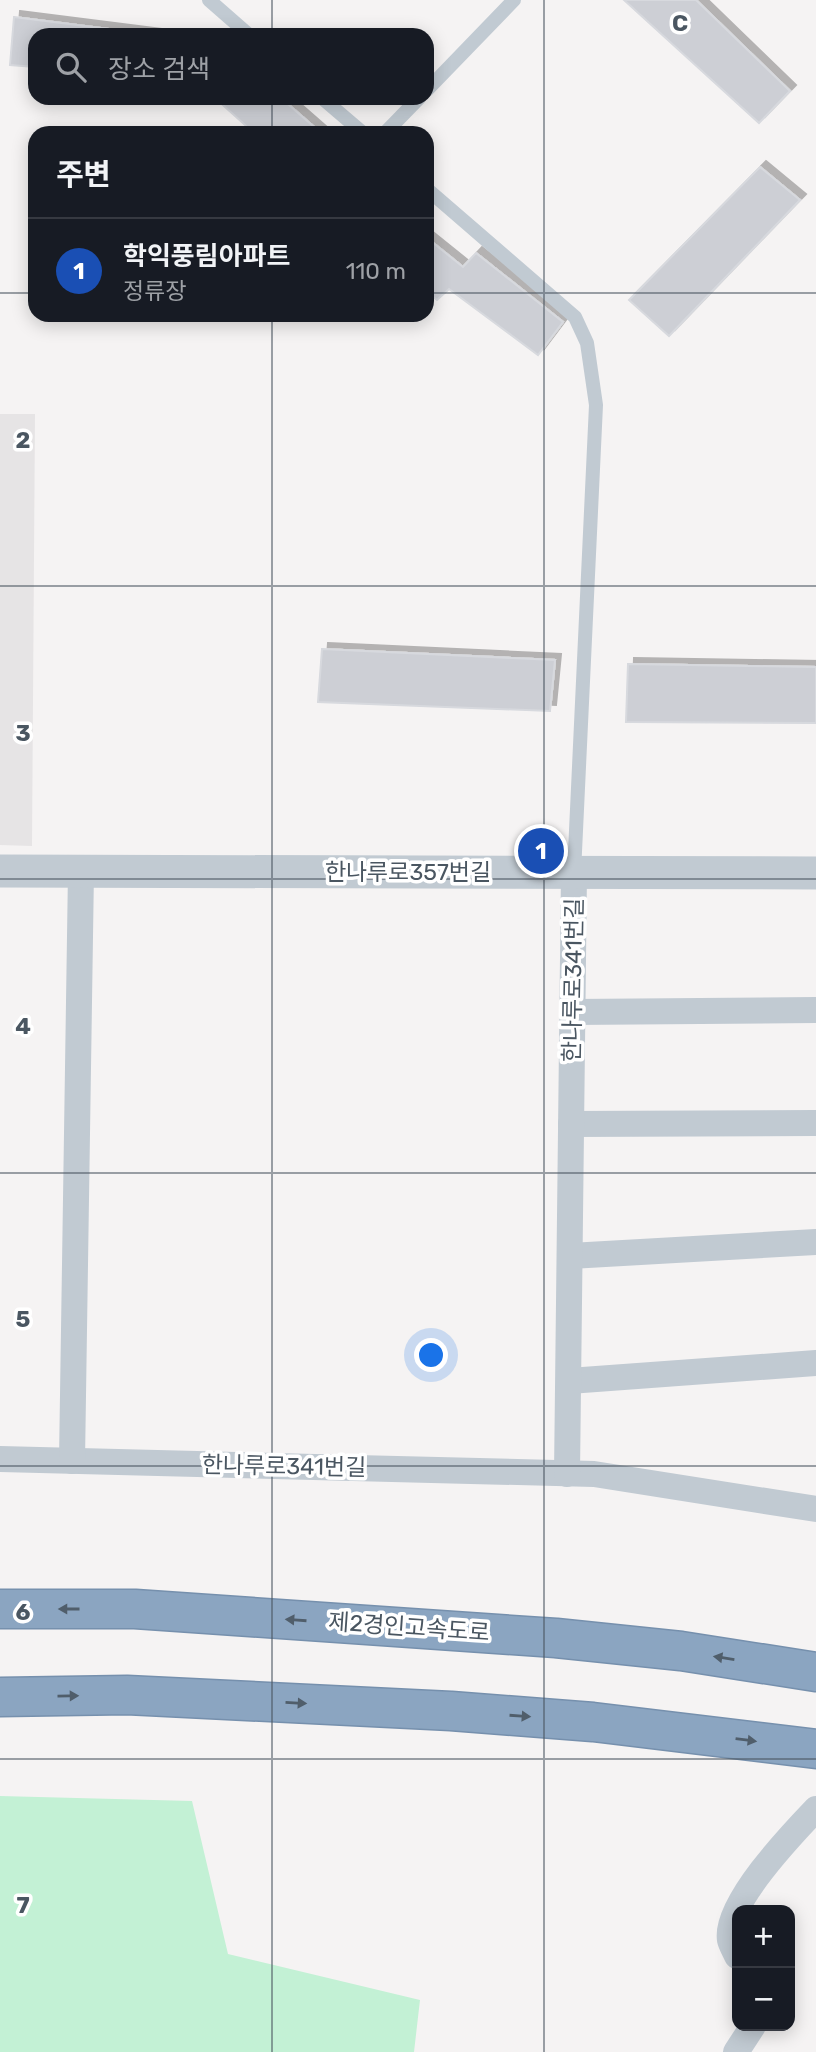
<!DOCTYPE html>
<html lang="ko">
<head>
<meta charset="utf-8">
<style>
	:root { --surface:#171b24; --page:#20242c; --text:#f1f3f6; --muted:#9ea1a6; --line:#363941; --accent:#ea580c }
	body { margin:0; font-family:Rubik,"Noto Sans KR",sans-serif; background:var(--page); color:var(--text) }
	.controls { position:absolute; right:21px; bottom:21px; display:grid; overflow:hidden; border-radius:14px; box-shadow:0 4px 18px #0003 }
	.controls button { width:63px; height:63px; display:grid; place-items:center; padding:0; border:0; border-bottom:2px solid var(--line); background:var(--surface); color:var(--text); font:35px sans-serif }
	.you { position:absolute; left:432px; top:1356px; width:24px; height:24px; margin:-18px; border:5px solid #fff; border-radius:50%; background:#1a73e8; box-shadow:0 0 0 10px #1a73e833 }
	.badge { display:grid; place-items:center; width:46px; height:46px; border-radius:50%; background:var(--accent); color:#fff; font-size:23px; font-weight:700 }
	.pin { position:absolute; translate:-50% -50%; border:4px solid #fff; box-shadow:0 2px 7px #0006 }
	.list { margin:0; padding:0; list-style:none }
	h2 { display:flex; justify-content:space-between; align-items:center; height:91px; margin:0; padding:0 28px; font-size:30px }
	h2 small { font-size:23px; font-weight:400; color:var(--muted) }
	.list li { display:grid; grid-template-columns:46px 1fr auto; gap:21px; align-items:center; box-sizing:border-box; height:105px; padding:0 28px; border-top:2px solid var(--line) }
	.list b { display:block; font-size:26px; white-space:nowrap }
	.list p { margin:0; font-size:23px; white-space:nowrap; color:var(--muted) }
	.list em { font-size:23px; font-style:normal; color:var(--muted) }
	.icon { flex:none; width:38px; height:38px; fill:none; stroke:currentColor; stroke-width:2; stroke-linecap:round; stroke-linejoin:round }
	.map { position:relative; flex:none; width:816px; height:2052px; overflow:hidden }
	.search { position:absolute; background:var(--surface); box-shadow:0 4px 18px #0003; left:28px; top:28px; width:406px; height:77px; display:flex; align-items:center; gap:18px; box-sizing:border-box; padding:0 24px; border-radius:21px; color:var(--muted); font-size:26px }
	.panel { position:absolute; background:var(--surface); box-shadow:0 4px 18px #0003; left:28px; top:126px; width:406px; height:196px; border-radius:21px }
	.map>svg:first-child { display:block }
</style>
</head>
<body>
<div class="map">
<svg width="816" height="2052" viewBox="0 0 816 2052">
	<defs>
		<filter id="shadow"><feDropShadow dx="6" dy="-6" stdDeviation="0" flood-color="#0004"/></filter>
	</defs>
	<rect width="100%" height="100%" fill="#f5f3f3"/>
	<path fill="#e6e4e5" d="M0,414H35L32,846L0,845Z"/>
	<path fill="#c3f1d5" d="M0,1796L192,1801L228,1954L420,2000L414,2052H0Z"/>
	<g fill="#cdcfd5" stroke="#d7d9de" stroke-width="2" filter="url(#shadow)">
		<path d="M624,0H696L790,91L759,123Z"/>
		<path d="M14,17L156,35H35V67L10,65Z"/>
		<path d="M215,98H281L321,133H254Z"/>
		<path d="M760,167L800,200L669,336L629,300Z"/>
		<path d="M427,238L463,267L476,253L563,322L538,355L449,289L437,300L427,292Z"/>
		<path d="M322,649L555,660L550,711L318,702Z"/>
		<path d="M628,664L816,667V723L626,722Z"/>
	</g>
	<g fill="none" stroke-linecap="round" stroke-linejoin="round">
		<g stroke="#7690ad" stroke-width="41">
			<g id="motorway">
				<path d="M0,1609H135L556,1638L681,1651L816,1672"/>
				<path d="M0,1697L127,1695L451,1711L593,1722L816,1749"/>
			</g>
		</g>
		<g stroke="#c1cad2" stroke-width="14">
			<path d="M209,0L249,35"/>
			<path d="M427,90L514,0"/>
			<path d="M322,98L363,133"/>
			<path d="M385,133L419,98"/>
			<path d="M427,189L575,317L587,343L596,405L574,873"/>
		</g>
		<g stroke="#c1cad2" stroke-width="26">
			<path d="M572,1012L816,1010"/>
			<path d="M571,1124L816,1123"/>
			<path d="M570,1256L816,1242"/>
			<path d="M569,1381L816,1363"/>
			<path d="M0,1459L594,1474L816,1509"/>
			<path d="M72,1461L81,871"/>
			<path d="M567,1474L574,873"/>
			<path d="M737,1956C735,1951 731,1945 730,1940C724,1905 792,1834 816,1809"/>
			<path d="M736,2052L753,2026"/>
		</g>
		<path stroke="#c1cad2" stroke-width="33" d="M0,871L816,873"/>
		<use href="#motorway" stroke="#8ba5c1" stroke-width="38"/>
	</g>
	<defs><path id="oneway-solid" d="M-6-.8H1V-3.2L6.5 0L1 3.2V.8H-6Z" transform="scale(1.75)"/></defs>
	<g fill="#505e6b">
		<use href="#oneway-solid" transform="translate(69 1609) rotate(180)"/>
		<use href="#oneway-solid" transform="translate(296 1620) rotate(-176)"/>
		<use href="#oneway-solid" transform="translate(724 1658) rotate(-171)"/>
		<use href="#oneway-solid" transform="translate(68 1696) rotate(-1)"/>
		<use href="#oneway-solid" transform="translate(296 1703) rotate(3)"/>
		<use href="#oneway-solid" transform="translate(520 1716) rotate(4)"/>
		<use href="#oneway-solid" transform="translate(746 1740) rotate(7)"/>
	</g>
	<path fill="none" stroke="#4a5661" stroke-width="2" stroke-opacity="0.55" d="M272,0V35M544,0V2052M272,98V133M0,293H35M427,293H816M272,315V2052M0,586H816M0,879H816M0,1173H816M0,1466H816M0,1759H816"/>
	<g text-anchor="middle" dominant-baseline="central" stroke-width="7" stroke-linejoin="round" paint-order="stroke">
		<g font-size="23" fill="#4a5661" stroke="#fff">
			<text x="408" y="872">한나루로357번길</text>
			<text transform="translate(573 980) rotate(-89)">한나루로341번길</text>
			<text transform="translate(284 1466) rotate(1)">한나루로341번길</text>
			<text transform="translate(409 1627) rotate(4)">제2경인고속도로</text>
		</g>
	</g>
	<g font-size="23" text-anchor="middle" font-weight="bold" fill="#4a5661" stroke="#fff" stroke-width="7" stroke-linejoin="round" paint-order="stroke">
		<text x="680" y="31">C</text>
		<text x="23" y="448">2</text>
		<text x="23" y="741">3</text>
		<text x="23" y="1034">4</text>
		<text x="23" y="1327">5</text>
		<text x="23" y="1620">6</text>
		<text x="23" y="1913">7</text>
	</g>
</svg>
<div class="controls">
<button>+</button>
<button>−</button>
</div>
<div class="you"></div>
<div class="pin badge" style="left:541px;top:851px;background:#1a4fb4">1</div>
<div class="search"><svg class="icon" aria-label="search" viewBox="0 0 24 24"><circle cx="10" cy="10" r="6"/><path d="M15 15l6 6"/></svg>장소 검색</div>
<section class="panel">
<h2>주변<small></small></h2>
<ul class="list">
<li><span class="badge" style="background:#1a4fb4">1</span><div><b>학익풍림아파트</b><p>정류장</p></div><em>110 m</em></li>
</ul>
</section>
</div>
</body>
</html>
